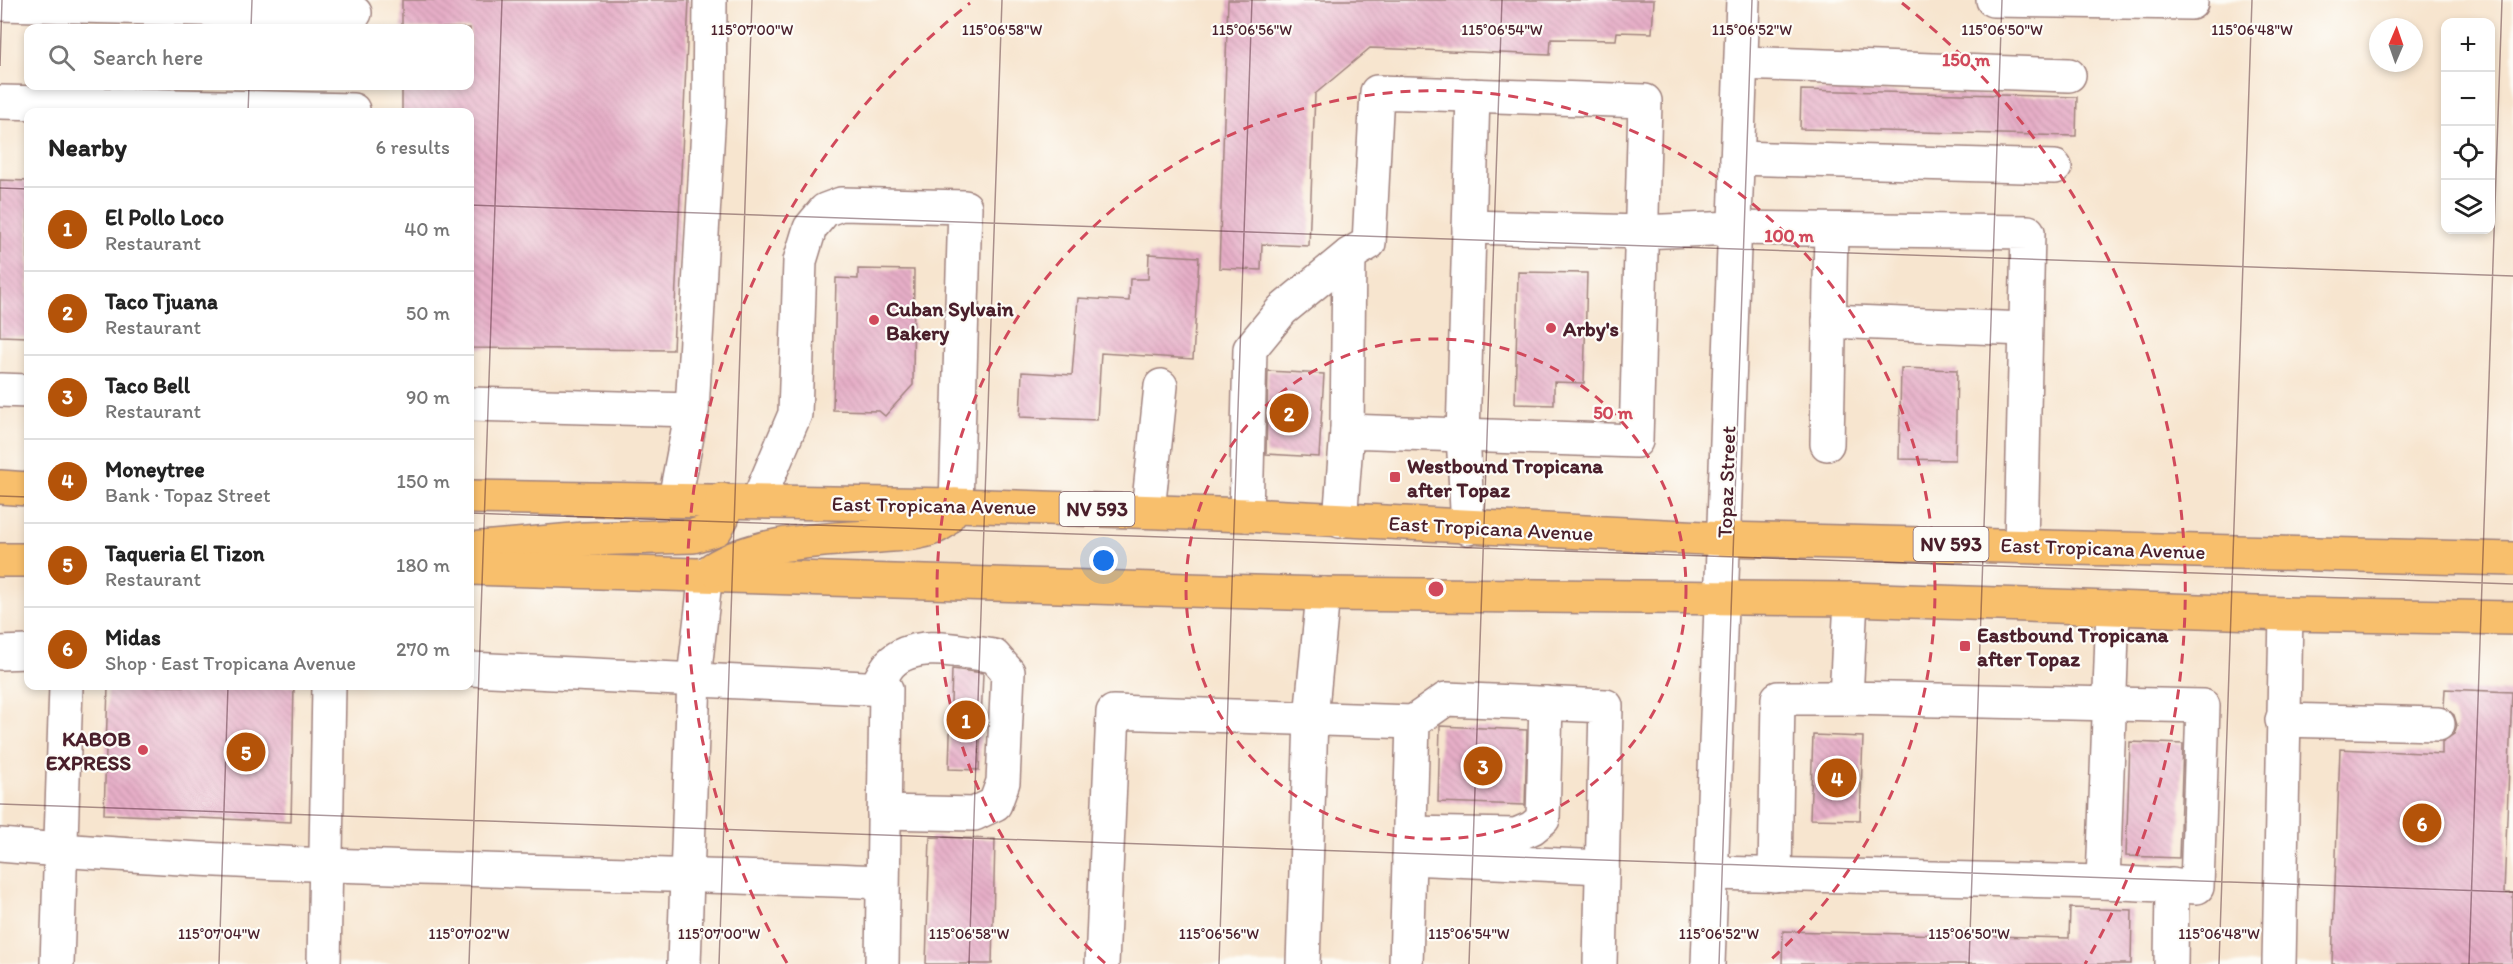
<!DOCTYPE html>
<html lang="en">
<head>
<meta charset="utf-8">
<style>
	:root { --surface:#fff; --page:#f6f6f6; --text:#222; --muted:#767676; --line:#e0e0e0; --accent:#b45309 }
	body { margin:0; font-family:Itim,sans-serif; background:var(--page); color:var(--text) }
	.controls { position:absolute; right:18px; top:18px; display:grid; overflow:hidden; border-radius:12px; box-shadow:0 3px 9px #0003 }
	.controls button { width:54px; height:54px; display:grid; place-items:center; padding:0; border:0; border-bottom:2px solid var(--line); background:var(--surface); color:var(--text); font:30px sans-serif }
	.compass { position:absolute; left:2369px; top:18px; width:54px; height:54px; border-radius:50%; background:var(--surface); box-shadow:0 3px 9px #0003; rotate:2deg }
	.you { position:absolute; left:1104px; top:561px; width:21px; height:21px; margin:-15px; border:4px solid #fff; border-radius:50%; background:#1a73e8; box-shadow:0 0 0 9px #1a73e833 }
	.badge { display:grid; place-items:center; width:39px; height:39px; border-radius:50%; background:var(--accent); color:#fff; font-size:20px; font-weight:700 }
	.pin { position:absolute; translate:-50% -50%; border:3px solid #fff; box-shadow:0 2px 6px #0006 }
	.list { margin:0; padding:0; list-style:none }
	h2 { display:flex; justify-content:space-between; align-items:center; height:78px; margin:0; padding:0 24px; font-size:26px }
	h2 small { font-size:20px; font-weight:400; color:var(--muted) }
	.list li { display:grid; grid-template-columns:39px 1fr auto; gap:18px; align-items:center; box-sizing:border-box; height:84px; padding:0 24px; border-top:2px solid var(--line) }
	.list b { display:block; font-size:22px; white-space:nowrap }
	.list p { margin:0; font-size:20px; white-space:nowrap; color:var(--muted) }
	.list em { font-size:20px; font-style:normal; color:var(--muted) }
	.icon { flex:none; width:33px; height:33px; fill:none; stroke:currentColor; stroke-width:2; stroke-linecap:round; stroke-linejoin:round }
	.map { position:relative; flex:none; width:2513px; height:964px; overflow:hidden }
	.search { position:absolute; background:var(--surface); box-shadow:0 3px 9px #0003; left:24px; top:24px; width:450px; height:66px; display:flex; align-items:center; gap:15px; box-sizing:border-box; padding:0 21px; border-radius:12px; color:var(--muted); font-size:22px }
	.panel { position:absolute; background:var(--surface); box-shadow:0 3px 9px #0003; left:24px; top:108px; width:450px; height:582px; border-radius:12px }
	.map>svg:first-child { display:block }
</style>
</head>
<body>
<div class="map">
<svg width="2513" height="964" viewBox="0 0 2513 964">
	<defs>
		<pattern id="building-back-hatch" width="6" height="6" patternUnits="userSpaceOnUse" patternTransform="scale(1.5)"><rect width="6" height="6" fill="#e6aec7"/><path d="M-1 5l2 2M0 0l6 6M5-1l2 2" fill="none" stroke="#c795ab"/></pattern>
	</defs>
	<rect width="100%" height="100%" fill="#fdfcf7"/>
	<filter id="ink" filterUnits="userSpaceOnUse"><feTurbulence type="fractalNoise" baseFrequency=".0167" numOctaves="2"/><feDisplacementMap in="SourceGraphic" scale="12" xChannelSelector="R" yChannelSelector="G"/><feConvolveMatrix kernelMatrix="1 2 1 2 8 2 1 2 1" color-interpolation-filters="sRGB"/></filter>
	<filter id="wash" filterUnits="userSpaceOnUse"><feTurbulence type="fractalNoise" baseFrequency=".008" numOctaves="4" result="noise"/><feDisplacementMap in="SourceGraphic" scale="24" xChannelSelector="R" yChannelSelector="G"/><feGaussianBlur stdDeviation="1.35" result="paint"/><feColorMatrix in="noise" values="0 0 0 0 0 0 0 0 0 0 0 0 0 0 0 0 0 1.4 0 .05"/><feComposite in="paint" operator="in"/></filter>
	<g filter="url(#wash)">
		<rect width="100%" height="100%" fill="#f7e5cf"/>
		<g id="blocks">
			<g fill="url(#building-back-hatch)">
				<path d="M402,0H689L673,350L470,348V112H402V86H470V28H402Z"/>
				<path d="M1228,0H1654L1652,33L1617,32L1616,40L1551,39L1550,55L1370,48L1315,94L1309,246L1262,244L1261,270L1219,268Z"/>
				<path d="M1801,90L2077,97L2076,136L1800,129Z"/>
				<path d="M0,180L28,181V337L0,336Z"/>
				<path d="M1149,254L1199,257L1193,359L1101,353L1097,420L1020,417L1022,372L1072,375L1078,298L1129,301L1130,279H1148Z"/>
				<path d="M858,269L914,270L913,385L885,416L879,411L833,410L836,278L858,279Z"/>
				<path d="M1518,272L1587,273L1584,383L1554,382V405L1515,404Z"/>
				<path d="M1901,368L1957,370L1955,460L1899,459Z"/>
				<path d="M1268,371L1324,374L1319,457L1266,454Z"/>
				<path d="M952,669L983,673L979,770L949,769Z"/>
				<path d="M108,686H294L291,822L104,814Z"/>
				<path d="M2445,689L2512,692L2504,893H2513V964H2332L2340,749L2442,754V742L2454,734L2457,725L2454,715L2444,707Z"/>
				<path d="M1440,726L1527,730L1525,805L1438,802Z"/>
				<path d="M1813,735L1863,737L1860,820L1810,819Z"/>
				<path d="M2130,742L2183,744L2179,858L2126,856Z"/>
				<path d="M930,837L995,839L992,964H926Z"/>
				<path d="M2070,908L2132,910L2131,964H1782L1783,931L2069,938Z"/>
			</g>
		</g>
	</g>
	<g filter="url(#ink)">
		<use href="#blocks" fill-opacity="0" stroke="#a0827d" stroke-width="1.5"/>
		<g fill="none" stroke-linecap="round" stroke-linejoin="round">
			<g stroke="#a0827d" stroke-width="36">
				<g id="minor">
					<path d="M1993,0L2191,3V0"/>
					<path d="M0,4L355,13"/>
					<path d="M1741,63L2069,75"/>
					<path d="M0,102L353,110"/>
					<path d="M1737,158L2055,167"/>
					<path d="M1469,227L1641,232L1734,228L2028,232L2021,545"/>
					<path d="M1829,321L2025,329"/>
					<path d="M0,390L28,391"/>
					<path d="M470,404L692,410"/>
					<path d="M1347,431L1349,255"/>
					<path d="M1827,444L1831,230"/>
					<path d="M675,499L692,410L709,111L710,0"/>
					<path d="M758,501L795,414L800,261L810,228L825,210L841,204L965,207L956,505"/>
					<path d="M1148,511L1161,386"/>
					<path d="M1246,515L1250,349L1282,310L1349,255L1369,243L1377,92L1645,101L1636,441L1347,431L1340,521"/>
					<path d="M1468,528L1463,435L1473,95"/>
					<path d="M1851,599L1846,698L2203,706L2197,887L2103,882"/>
					<path d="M0,653L28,652"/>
					<path d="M470,669L886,689L882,964"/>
					<path d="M875,688C880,681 884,671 890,664C914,638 964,652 994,656L1008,672L1003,782L995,804L974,814L884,812"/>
					<path d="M2282,720L2438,724"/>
					<path d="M1413,722L1446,699L1606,706L1600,964"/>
					<path d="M1410,833L1516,835L1532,828L1543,819L1546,703"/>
					<path d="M0,845C293,871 588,870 882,882"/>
					<path d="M1409,858L1602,867"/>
					<path d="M1712,873L2103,882L2113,608"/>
					<path d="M1775,875L1778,698H1846"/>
					<path d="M57,964L66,686"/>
					<path d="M324,964L329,686"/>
					<path d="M684,964L694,678L706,573"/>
					<path d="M1102,964L1113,712L1413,722L1406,964"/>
					<path d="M1303,964L1311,718L1323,594"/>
					<path d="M1708,964L1743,0"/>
					<path d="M2171,964L2172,885"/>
					<path d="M2279,964L2286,614"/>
				</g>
			</g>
			<g stroke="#a0827d" stroke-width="36">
				<g id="major">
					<path d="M0,487L28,489"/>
					<path d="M470,497L956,505L1246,515L1724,539L2513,559"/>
					<path d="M470,549L584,539L693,536L716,529L723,516L722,500"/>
					<path d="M0,560H28"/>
					<path d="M470,568L1323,594L1851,599L2286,614L2513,618"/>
					<path d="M713,569C761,539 825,541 879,536C899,534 925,535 942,523C947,518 952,510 956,505"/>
				</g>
			</g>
			<use href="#minor" stroke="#fff" stroke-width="33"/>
			<use href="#major" stroke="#f8bf6c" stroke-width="33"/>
		</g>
	</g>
	<path fill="none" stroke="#4a1f2b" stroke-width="1.5" stroke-opacity="0.45" d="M251,28L252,0M0,66L2,0M248,112L249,86M0,188L28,189M470,205L2513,276M0,496L28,497M470,513L2513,584M0,804L2513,892M219,964L228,686M469,964L502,0M719,964L752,0M969,964L1002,0M1219,964L1252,0M1469,964L1502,0M1719,964L1752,0M1969,964L2002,0M2219,964L2252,0M2469,964L2502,0"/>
	<g fill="none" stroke="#d1495b" stroke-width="3" stroke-dasharray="10 8">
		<circle cx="1436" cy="589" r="250"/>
		<path d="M1105 963A499 499 0 1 1 1767 963"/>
		<path d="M787 963A749 749 0 0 1 970 3M1902 3A749 749 0 0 1 2085 964"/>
	</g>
	<g fill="#d1495b" stroke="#fdfcf7" stroke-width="2">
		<circle cx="874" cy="320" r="6"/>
		<circle cx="1551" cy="328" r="6"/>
		<rect x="1389" y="471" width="12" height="12" rx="3"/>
		<rect x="1959" y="640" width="12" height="12" rx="3"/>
		<circle cx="143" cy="750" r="6"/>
	</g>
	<g text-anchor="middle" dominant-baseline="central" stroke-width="4.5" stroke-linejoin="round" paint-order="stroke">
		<g fill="#fdfcf7" stroke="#806168" stroke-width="1.5">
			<rect x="1059.5" y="492" width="75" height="34" rx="4.5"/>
			<rect x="1913.5" y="527" width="75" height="34" rx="4.5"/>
		</g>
		<g font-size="20" font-weight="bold" fill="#4a1f2b">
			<text x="1097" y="509">NV 593</text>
			<text x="1951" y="544">NV 593</text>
		</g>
		<g font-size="21" font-weight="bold" fill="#4a1f2b" stroke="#fdfcf7" text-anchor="start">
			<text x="886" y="308">Cuban Sylvain<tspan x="886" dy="24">Bakery</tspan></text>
			<text x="1563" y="328">Arby's</text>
			<text x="1407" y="465">Westbound Tropicana<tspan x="1407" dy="24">after Topaz</tspan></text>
			<text x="1977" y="634">Eastbound Tropicana<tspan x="1977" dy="24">after Topaz</tspan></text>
			<text x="131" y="738" text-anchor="end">KABOB<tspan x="131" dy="24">EXPRESS</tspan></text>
		</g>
		<g font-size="21" fill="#4a1f2b" stroke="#fdfcf7">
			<text transform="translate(1726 482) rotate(-88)">Topaz Street</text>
			<text transform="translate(934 505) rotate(1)">East Tropicana Avenue</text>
			<text transform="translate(1491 528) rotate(3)">East Tropicana Avenue</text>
			<text transform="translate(2103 548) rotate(2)">East Tropicana Avenue</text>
		</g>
	</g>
	<g font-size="15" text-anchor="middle" fill="#4a1f2b" stroke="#fdfcf7" stroke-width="4.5" stroke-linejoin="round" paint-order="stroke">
		<text x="752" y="35">115°07'00"W</text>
		<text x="1002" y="35">115°06'58"W</text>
		<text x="1252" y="35">115°06'56"W</text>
		<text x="1502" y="35">115°06'54"W</text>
		<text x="1752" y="35">115°06'52"W</text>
		<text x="2002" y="35">115°06'50"W</text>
		<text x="2252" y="35">115°06'48"W</text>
		<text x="219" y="939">115°07'04"W</text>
		<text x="469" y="939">115°07'02"W</text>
		<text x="719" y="939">115°07'00"W</text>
		<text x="969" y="939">115°06'58"W</text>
		<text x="1219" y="939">115°06'56"W</text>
		<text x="1469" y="939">115°06'54"W</text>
		<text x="1719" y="939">115°06'52"W</text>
		<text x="1969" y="939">115°06'50"W</text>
		<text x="2219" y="939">115°06'48"W</text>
	</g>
	<circle cx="1436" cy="589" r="9" fill="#d1495b" stroke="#fdfcf7" stroke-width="3"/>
	<g font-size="18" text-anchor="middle" font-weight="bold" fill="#d1495b" stroke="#fdfcf7" stroke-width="4.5" stroke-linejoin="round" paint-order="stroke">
		<text x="1966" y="66">150 m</text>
		<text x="1789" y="242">100 m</text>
		<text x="1613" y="419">50 m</text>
	</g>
</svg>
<div class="controls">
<button>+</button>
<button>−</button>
<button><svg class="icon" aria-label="locate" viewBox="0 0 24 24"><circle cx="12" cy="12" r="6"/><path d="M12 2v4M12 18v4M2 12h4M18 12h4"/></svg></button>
<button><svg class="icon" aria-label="layers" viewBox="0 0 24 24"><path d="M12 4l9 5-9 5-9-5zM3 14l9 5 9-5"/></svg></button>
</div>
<svg class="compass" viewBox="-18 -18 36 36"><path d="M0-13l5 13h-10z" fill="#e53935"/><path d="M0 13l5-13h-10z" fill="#767676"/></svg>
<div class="you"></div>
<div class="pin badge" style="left:966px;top:720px">1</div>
<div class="pin badge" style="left:1289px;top:413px">2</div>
<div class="pin badge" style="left:1483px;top:766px">3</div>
<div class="pin badge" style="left:1837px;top:778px">4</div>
<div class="pin badge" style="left:246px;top:752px">5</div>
<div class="pin badge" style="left:2422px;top:823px">6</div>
<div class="search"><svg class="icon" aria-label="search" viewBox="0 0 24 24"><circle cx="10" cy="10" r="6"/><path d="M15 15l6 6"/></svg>Search here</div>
<section class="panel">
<h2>Nearby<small>6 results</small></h2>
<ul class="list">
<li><span class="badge">1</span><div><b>El Pollo Loco</b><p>Restaurant</p></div><em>40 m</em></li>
<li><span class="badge">2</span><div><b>Taco Tjuana</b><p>Restaurant</p></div><em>50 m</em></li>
<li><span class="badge">3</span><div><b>Taco Bell</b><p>Restaurant</p></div><em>90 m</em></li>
<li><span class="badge">4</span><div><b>Moneytree</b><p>Bank · Topaz Street</p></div><em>150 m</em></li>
<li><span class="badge">5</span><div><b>Taqueria El Tizon</b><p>Restaurant</p></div><em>180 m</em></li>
<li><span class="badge">6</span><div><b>Midas</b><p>Shop · East Tropicana Avenue</p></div><em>270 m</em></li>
</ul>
</section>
</div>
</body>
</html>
